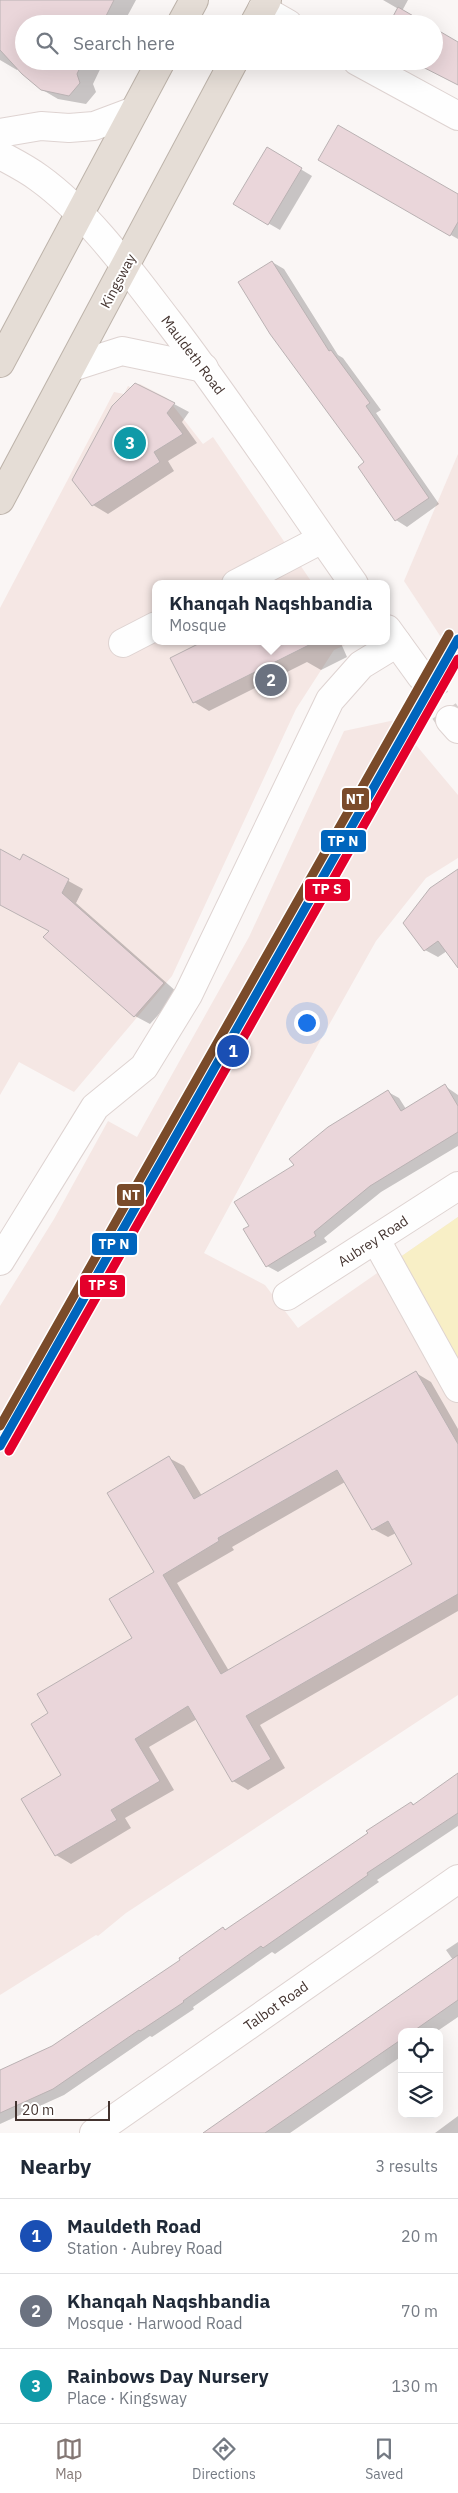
<!DOCTYPE html>
<html lang="en">
<head>
<meta charset="utf-8">
<style>
	:root { --surface:#fff; --page:#f6f6f7; --text:#1f2937; --muted:#747a83; --line:#e0e1e3; --accent:#837774 }
	body { margin:0; font-family:"IBM Plex Sans",sans-serif; background:var(--page); color:var(--text) }
	.controls { position:absolute; right:15px; bottom:15px; display:grid; overflow:hidden; border-radius:10px; box-shadow:0 5px 20px #0002 }
	.controls button { width:45px; height:45px; display:grid; place-items:center; padding:0; border:0; border-bottom:1px solid var(--line); background:var(--surface); color:var(--text); font:25px sans-serif }
	.scale { position:absolute; left:15px; bottom:12px; width:95px; box-sizing:border-box; padding-left:5px; border:2px solid #43332f; border-top:0; font-size:14px; line-height:18px; white-space:nowrap; color:#43332f; -webkit-text-stroke:4px #fff; paint-order:stroke }
	.you { position:absolute; left:306px; top:1022px; width:18px; height:18px; margin:-12px; border:4px solid #fff; border-radius:50%; background:#1a73e8; box-shadow:0 0 0 8px #1a73e833 }
	.badge { display:grid; place-items:center; width:32px; height:32px; border-radius:50%; background:var(--accent); color:#fff; font-size:16px; font-weight:700 }
	.pin { position:absolute; translate:-50% -50%; border:2px solid #fff; box-shadow:0 1px 5px #0006 }
	.popup { position:absolute; left:152px; top:580px; width:238px; height:65px; box-sizing:border-box; display:grid; place-content:center; border-radius:10px; background:var(--surface); filter:drop-shadow(0 1px 4px #0005); font-size:16px; white-space:nowrap; color:var(--muted) }
	.popup b { font-size:19px; color:var(--text) }
	.popup::after { content:''; position:absolute; left:50%; top:100%; margin-left:-10px; border:10px solid transparent; border-top-color:var(--surface) }
	.list { margin:0; padding:0; list-style:none }
	h2 { display:flex; justify-content:space-between; align-items:center; height:65px; margin:0; padding:0 20px; font-size:21px }
	h2 small { font-size:16px; font-weight:400; color:var(--muted) }
	.list li { display:grid; grid-template-columns:32px 1fr auto; gap:15px; align-items:center; box-sizing:border-box; height:75px; padding:0 20px; border-top:1px solid var(--line) }
	.list b { display:block; font-size:19px; white-space:nowrap }
	.list p { margin:0; font-size:16px; white-space:nowrap; color:var(--muted) }
	.list em { font-size:16px; font-style:normal; color:var(--muted) }
	.icon { flex:none; width:28px; height:28px; fill:none; stroke:currentColor; stroke-width:2; stroke-linecap:round; stroke-linejoin:round }
	.map { position:relative; flex:none; width:458px; height:2133px; overflow:hidden }
	.search { position:absolute; background:var(--surface); box-shadow:0 5px 20px #0002; left:15px; right:15px; top:15px; height:55px; display:flex; align-items:center; gap:12px; box-sizing:border-box; padding:0 18px; border-radius:28px; color:var(--muted); font-size:19px }
	.sheet { height:290px; background:var(--surface) }
	nav { display:flex; justify-content:space-around; align-items:center; box-sizing:border-box; height:70px; border-top:1px solid var(--line); background:var(--surface); font-size:14px; color:var(--muted) }
	nav a { display:grid; justify-items:center; gap:2px }
	nav .on { color:var(--accent) }
	.map>svg:first-child { display:block }
</style>
</head>
<body>
<div class="map">
<svg width="458" height="2133" viewBox="0 0 458 2133">
	<rect width="100%" height="100%" fill="#faf6f5"/>
	<g fill="#f5e7e4">
		<path d="M136,384H140L167,398L203,444L213,437L313,584H156V641L352,642L334,650L296,709L172,976L74,1092L19,1062L0,1095V608L114,392L124,394L128,386L134,389Z"/>
		<path d="M458,454V663L404,581Z"/>
		<path d="M395,720L458,795V858L426,878L376,941L283,1107L204,1253L265,1285L298,1328L458,1217V1695L126,1913L98,1936L96,1935L0,1995V1306L54,1219L108,1121L137,1137L249,937L344,731Z"/>
	</g>
	<path fill="#f8efc6" d="M458,1217V1366L396,1260Z"/>
	<g fill="#0003" fill-rule="evenodd">
		<path d="M0,0H136L123,24H24V61H104L93,84L96,92L86,104L58,99L41,89L19,67L17,70L0,60Z"/>
		<path d="M383,0H408L402,11Z"/>
		<path d="M267,149L312,176L280,230L235,204Z"/>
		<path d="M458,195V239L394,203Z"/>
		<path d="M272,262L284,269L338,355L343,358L381,410L376,413L439,504L407,527L396,520L366,463Z"/>
		<path d="M174,404L189,412L182,422L197,443L168,461L174,471L108,514L93,505Z"/>
		<path d="M207,641H340L347,657L321,670L307,662L209,711L194,702Z"/>
		<path d="M0,850L20,862L23,856L83,889L76,903L178,993L150,1024L135,1016L50,931L0,904Z"/>
		<path d="M458,871V963L447,951L438,957L425,950Z"/>
		<path d="M445,1086L458,1095V1146L381,1192L324,1238L327,1242L278,1272L267,1266L250,1227L296,1165L388,1092L399,1098L406,1109Z"/>
		<path d="M416,1373L431,1382L458,1429V1611L260,1725L285,1768L248,1790L233,1781L197,1719L149,1747L174,1790L125,1818L131,1828L71,1864L56,1855L63,1776L50,1714L134,1639L156,1573L169,1458L184,1466L202,1496ZM345,1482L373,1529L388,1537L396,1533L414,1564L229,1671L177,1583L234,1550L232,1547Z"/>
		<path d="M458,1774V1826L377,1880L379,1882L275,1954L272,1952L193,2007L194,2009L152,2037L150,2036L64,2095L0,2124V2071L52,2047L182,1961L223,1929L226,1930L412,1803L415,1805Z"/>
		<path d="M458,1942V2017L436,2032H402V2056L290,2133H207L453,1960L446,1950Z"/>
		<path d="M458,2116V2133H435Z"/>
	</g>
	<g fill="#ead6da" stroke="#bab2b3" fill-rule="evenodd">
		<path d="M0,0H114L102,24H24V61H83L77,74L80,83L69,96L41,90L22,74L0,50Z"/>
		<path d="M398,7L427,24H389Z"/>
		<path d="M434,28L458,42V85L411,61H434Z"/>
		<path d="M338,125L458,194V222L450,236L318,160Z"/>
		<path d="M267,147L302,168L268,225L233,204Z"/>
		<path d="M272,261L329,351L331,350L370,403L366,406L429,498L395,521L358,467L364,462L270,334L238,282Z"/>
		<path d="M135,383L175,403L167,413L183,434L154,452L160,462L92,506L72,480L112,406Z"/>
		<path d="M204,641H317L193,703L170,658Z"/>
		<path d="M0,849L20,860L23,854L69,879L62,893L164,983L134,1017L43,937L49,931L0,905Z"/>
		<path d="M458,869V968L438,941L424,951L403,923L430,888Z"/>
		<path d="M445,1084L458,1106V1132L370,1186L314,1232L316,1236L266,1267L243,1229L249,1226L234,1202L294,1165L289,1159L328,1127L388,1090L401,1111Z"/>
		<path d="M416,1371L458,1444V1594L246,1716L271,1759L232,1782L188,1706L135,1739L160,1781L111,1810L117,1820L55,1856L21,1799L61,1775L31,1724L48,1713L37,1694L132,1638L109,1599L154,1572L107,1493L169,1456L194,1499ZM337,1470L372,1530L388,1521L412,1564L221,1674L163,1575L219,1541L218,1538Z"/>
		<path d="M458,1773V1813L367,1873L368,1875L263,1948L261,1946L183,2001L184,2002L140,2031L139,2030L53,2089L0,2113V2070L52,2046L180,1960L179,1958L223,1927L225,1930L368,1833L366,1831L411,1802L413,1805Z"/>
		<path d="M458,1955V2000L412,2032H402V2039L265,2133H203Z"/>
	</g>
	<g fill="none" stroke-linecap="round" stroke-linejoin="round">
		<path stroke="#d5cfcd" stroke-width="28" stroke-dasharray="28 14" stroke-linecap="butt" d="M421,676L450,720"/>
		<g stroke="#ded3d1" stroke-width="30">
			<g id="minor">
				<path d="M262,9L288,24"/>
				<path d="M357,61L458,116"/>
				<path d="M0,133L41,126L69,128L94,126L134,111"/>
				<path d="M0,155C13,162 27,169 39,178C89,214 131,273 168,321C233,406 292,496 354,584"/>
				<path d="M72,367L122,351L204,368"/>
				<path d="M236,584L322,539"/>
				<path d="M387,629L421,676"/>
				<path d="M123,643L156,626"/>
				<path d="M450,720L458,729"/>
				<path d="M376,1240L458,1388"/>
				<path d="M0,1261L95,1107L144,1067L188,995L330,700L361,665L397,643"/>
				<path d="M287,1296L458,1186"/>
				<path d="M94,2133L458,1879"/>
			</g>
		</g>
		<g stroke="#bdb3aa" stroke-width="30">
			<g id="highway">
				<path d="M181,24L194,0"/>
				<path d="M254,24L267,0"/>
				<path d="M0,363L161,61"/>
				<path d="M0,500L234,61"/>
			</g>
		</g>
		<use href="#minor" stroke="#fefefe" stroke-width="28"/>
		<use href="#highway" stroke="#e5ddd6" stroke-width="28"/>
		<g stroke="#fff" stroke-width="12">
			<path id="rail-1" d="M0,1446L458,639"/>
		</g>
		<g stroke="#fff" stroke-width="12">
			<path id="rail-2" d="M9,1451L458,659"/>
		</g>
		<g stroke="#fff" stroke-width="12">
			<path id="rail-3" d="M0,1426L449,634"/>
		</g>
		<use href="#rail-1" stroke="#0065bd" stroke-width="9"/>
		<use href="#rail-2" stroke="#e4002b" stroke-width="9"/>
		<use href="#rail-3" stroke="#7a4b2a" stroke-width="9"/>
	</g>
	<g text-anchor="middle" dominant-baseline="central" stroke-width="4" stroke-linejoin="round" paint-order="stroke">
		<g font-size="14" fill="#43332f" stroke="#fff">
			<text transform="translate(118 281) rotate(-62)">Kingsway</text>
			<text transform="translate(193 355) rotate(53)">Mauldeth Road</text>
			<text transform="translate(373 1241) rotate(-33)">Aubrey Road</text>
			<text transform="translate(276 2006) rotate(-35)">Talbot Road</text>
		</g>
	</g>
	<g stroke="#fff" stroke-width="2">
		<rect x="341" y="787" width="29" height="24" rx="5" fill="#7a4b2a"/>
		<rect x="320" y="829" width="47" height="24" rx="5" fill="#0065bd"/>
		<rect x="304" y="878" width="47" height="24" rx="5" fill="#e4002b"/>
		<rect x="116" y="1183" width="29" height="24" rx="5" fill="#7a4b2a"/>
		<rect x="91" y="1232" width="47" height="24" rx="5" fill="#0065bd"/>
		<rect x="79" y="1274" width="47" height="24" rx="5" fill="#e4002b"/>
	</g>
	<g font-size="14" text-anchor="middle" font-weight="bold" fill="#fff">
		<text x="355" y="804">NT</text>
		<text x="343" y="846">TP N</text>
		<text x="327" y="894">TP S</text>
		<text x="131" y="1200">NT</text>
		<text x="114" y="1249">TP N</text>
		<text x="103" y="1290">TP S</text>
	</g>
</svg>
<div class="controls">
<button><svg class="icon" aria-label="locate" viewBox="0 0 24 24"><circle cx="12" cy="12" r="6"/><path d="M12 2v4M12 18v4M2 12h4M18 12h4"/></svg></button>
<button><svg class="icon" aria-label="layers" viewBox="0 0 24 24"><path d="M12 4l9 5-9 5-9-5zM3 14l9 5 9-5"/></svg></button>
</div>
<div class="scale">20 m</div>
<div class="you"></div>
<div class="pin badge" style="left:233px;top:1051px;background:#1a4fb4">1</div>
<div class="pin badge" style="left:271px;top:680px;background:#6b7280">2</div>
<div class="popup"><b>Khanqah Naqshbandia</b>Mosque</div>
<div class="pin badge" style="left:130px;top:443px;background:#0f9aa8">3</div>
<div class="search"><svg class="icon" aria-label="search" viewBox="0 0 24 24"><circle cx="10" cy="10" r="6"/><path d="M15 15l6 6"/></svg>Search here</div>
</div>
<section class="sheet">
<h2>Nearby<small>3 results</small></h2>
<ul class="list">
<li><span class="badge" style="background:#1a4fb4">1</span><div><b>Mauldeth Road</b><p>Station · Aubrey Road</p></div><em>20 m</em></li>
<li><span class="badge" style="background:#6b7280">2</span><div><b>Khanqah Naqshbandia</b><p>Mosque · Harwood Road</p></div><em>70 m</em></li>
<li><span class="badge" style="background:#0f9aa8">3</span><div><b>Rainbows Day Nursery</b><p>Place · Kingsway</p></div><em>130 m</em></li>
</ul>
</section>
<nav>
<a class="on"><svg class="icon" aria-label="map" viewBox="0 0 24 24"><path d="M3 6l6-2 6 2 6-2v14l-6 2-6-2-6 2zM9 4v14M15 6v14"/></svg>Map</a>
<a><svg class="icon" aria-label="directions" viewBox="0 0 24 24"><path d="M12 3l9 9-9 9-9-9zM9 14v-3h6M13 9l2 2-2 2"/></svg>Directions</a>
<a><svg class="icon" aria-label="saved" viewBox="0 0 24 24"><path d="M7 4h10v16l-5-4-5 4z"/></svg>Saved</a>
</nav>
</body>
</html>
